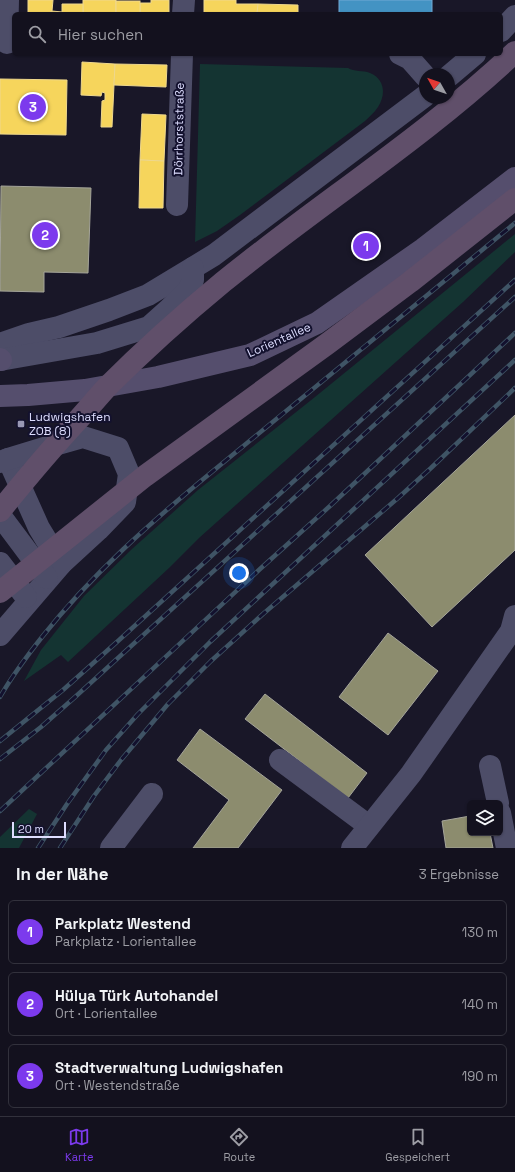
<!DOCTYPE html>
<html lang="de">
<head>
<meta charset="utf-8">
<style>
	:root { --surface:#13111e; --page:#201f2b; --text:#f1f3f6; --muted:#9d9da4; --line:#32313c; --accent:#7c3aed }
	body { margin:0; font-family:"Space Grotesk",sans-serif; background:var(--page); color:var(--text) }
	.controls { position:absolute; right:12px; bottom:12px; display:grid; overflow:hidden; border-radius:6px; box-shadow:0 1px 3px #0004 }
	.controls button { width:36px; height:36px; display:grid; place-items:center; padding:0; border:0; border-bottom:1px solid var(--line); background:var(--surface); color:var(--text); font:20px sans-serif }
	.compass { position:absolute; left:419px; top:68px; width:36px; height:36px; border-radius:50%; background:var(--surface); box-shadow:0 1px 3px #0004; rotate:310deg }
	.scale { position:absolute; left:12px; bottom:10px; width:54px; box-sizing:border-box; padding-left:4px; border:2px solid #dedeff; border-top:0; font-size:11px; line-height:14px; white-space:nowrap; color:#dedeff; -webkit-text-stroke:3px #13112e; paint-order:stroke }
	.you { position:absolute; left:239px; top:573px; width:14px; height:14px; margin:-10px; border:3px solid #fff; border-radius:50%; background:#1a73e8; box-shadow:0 0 0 6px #1a73e833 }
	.badge { display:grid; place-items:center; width:26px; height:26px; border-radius:50%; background:var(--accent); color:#fff; font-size:13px; font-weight:700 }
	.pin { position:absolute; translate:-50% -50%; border:2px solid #fff; box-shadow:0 1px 4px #0006 }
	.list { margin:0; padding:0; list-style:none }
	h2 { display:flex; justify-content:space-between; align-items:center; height:52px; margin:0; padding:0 16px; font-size:17px }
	h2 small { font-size:13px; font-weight:400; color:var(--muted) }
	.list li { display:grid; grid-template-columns:26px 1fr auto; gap:12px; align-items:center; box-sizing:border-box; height:64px; margin:0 8px 8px; padding:0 8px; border:1px solid var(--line); border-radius:6px }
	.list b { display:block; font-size:15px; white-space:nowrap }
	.list p { margin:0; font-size:13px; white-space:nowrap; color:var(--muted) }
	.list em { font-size:13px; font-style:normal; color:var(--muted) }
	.icon { flex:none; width:22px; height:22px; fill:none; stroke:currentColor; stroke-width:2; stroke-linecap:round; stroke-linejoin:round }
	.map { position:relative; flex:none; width:515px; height:848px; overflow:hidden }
	.search { position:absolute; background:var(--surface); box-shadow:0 1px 3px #0004; left:12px; right:12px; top:12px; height:44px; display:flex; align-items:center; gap:10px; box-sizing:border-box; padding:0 14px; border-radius:6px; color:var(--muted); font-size:15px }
	.sheet { height:268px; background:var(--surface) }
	nav { display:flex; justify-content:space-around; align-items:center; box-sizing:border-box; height:56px; border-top:1px solid var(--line); background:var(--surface); font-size:11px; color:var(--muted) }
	nav a { display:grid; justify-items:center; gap:2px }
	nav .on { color:var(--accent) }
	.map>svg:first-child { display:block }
</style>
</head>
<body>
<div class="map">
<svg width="515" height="848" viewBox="0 0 515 848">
	<rect width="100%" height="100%" fill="#191728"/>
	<g fill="#143432">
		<path d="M200,64L348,68C354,72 363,70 370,73C385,79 386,95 378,107C374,113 369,117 365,121L240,215L217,231L195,242Z"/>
		<path d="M515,234V252L463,302L199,538L169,568L68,662L61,655L24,681L41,650L84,596L132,549L198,490L315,397Z"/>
		<path d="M29,809L37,814L19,848H0V837Z"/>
	</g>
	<g fill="#f6d55c" stroke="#efd88d">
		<path d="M28,0H53L52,11L47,14H28Z"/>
		<rect x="83" y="0" width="33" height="14"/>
		<path d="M151,0H169V14H140V3H151Z"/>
		<path d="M204,0H236V4H258L257,14H204Z"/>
		<rect x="116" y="1" width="24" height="13"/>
		<path d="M62,4H83V14H47L52,11L62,12Z"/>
		<path d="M258,4L298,5V14H257Z"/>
		<path d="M82,62L115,64L112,127H101L102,101L105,100V93L102,92L101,96L81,95Z"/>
		<path d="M115,64L167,65L166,87L114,85Z"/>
		<path d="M0,79L67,80L66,135L0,134Z"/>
		<path d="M142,114L166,115L164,161L140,160Z"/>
		<path d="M140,160L164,161L163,208H139Z"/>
	</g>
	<rect fill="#4393c3" stroke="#72aad5" x="339" y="0" width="93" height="14"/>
	<g fill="#8c8c6e" stroke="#a5a59a">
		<path d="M1,186L91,188L88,273L44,272V292L0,291Z"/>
		<path d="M515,415V550L432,627L365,555Z"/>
		<path d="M388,633L438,671L388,735L339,697Z"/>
		<path d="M265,694L367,773L348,798L245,719Z"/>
		<path d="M200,729L282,790L238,848H193L229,800L177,760Z"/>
		<path d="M470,816V833H490L493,848H446L442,821Z"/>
	</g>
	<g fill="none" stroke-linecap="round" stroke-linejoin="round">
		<g stroke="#4d4d68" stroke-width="22">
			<path d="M183,14L184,0"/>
			<path d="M501,31L515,16"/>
			<path d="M7,43L8,0"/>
			<path d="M400,54L410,59L425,76"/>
			<path d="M449,76L475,54"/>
			<path d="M177,205L182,54"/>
			<path d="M0,344L29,334L59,327L109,310L148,295L214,255L425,96"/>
			<path d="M0,360L97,343L149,327L168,310L189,289L193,280V268"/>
			<path d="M8,459L39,528L61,564"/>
			<path d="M0,462L8,459L44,448L83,437L118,448L129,474L125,502L98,530L61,564L0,635"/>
			<path d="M0,515L47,578"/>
			<path d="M0,563L26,597"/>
			<path d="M280,760L369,826"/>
			<path d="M490,766L498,803"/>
			<path d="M500,813L507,848"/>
			<path d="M111,848L152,794"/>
			<path d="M352,848L411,774L511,631L515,616"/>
		</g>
		<g stroke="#554e6d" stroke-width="22">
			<path d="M0,359L1,360"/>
			<path d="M0,396L28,395L85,390L158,377L250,355L317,323L423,249L515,178"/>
		</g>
		<g stroke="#604f6a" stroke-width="22">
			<path d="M0,511C25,480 50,450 77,421C87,410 97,398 107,387C144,350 183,315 223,282C319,204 425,137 515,52"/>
			<path d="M0,592L145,476L327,344L410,282L515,199"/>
		</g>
		<g stroke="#3f5465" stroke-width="4.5">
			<g id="rail">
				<path d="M0,697C12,676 27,656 42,637C92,574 151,522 213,471L515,223"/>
				<path d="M0,741L63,690L118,641L515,280"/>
				<path d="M0,759L41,727L74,698L515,297"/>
				<path d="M0,811L260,569L330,506L515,333"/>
				<path d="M38,848L67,804L106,750L138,714L210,642L515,360"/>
				<path d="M60,848L94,796L121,760L168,704L211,661L263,614L398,498L431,468L515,388"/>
			</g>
		</g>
		<use href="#rail" stroke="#13112e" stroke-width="3" stroke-dasharray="9" stroke-linecap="butt"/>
	</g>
	<rect fill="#9998b4" stroke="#13112e" stroke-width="1.5" x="17" y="420" width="8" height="8" rx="2"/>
	<g text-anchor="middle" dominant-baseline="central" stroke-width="4" stroke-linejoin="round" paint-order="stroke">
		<g font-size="12" fill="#dedeff" stroke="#13112e">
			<text transform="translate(179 129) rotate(-89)">Dörrhorststraße</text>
			<text transform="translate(279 340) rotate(-24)">Lorientallee</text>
		</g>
		<g font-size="12" fill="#dedeff" stroke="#13112e" text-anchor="start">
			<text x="29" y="417">Ludwigshafen<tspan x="29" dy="14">ZOB (8)</tspan></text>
		</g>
	</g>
</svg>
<div class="controls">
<button><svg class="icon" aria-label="layers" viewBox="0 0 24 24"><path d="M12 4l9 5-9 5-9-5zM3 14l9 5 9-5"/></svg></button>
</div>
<svg class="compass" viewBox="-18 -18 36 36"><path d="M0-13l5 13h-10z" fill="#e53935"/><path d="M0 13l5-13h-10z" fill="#9d9da4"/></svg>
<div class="scale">20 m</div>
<div class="you"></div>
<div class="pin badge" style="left:366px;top:246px">1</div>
<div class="pin badge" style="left:45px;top:235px">2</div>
<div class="pin badge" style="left:33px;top:107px">3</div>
<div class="search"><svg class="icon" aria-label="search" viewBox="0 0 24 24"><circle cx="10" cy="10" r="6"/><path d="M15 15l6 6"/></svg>Hier suchen</div>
</div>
<section class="sheet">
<h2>In der Nähe<small>3 Ergebnisse</small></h2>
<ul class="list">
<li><span class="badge">1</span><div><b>Parkplatz Westend</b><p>Parkplatz · Lorientallee</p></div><em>130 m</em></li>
<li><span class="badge">2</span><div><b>Hülya Türk Autohandel</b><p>Ort · Lorientallee</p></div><em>140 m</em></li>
<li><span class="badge">3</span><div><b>Stadtverwaltung Ludwigshafen</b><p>Ort · Westendstraße</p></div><em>190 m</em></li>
</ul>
</section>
<nav>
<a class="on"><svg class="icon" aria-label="map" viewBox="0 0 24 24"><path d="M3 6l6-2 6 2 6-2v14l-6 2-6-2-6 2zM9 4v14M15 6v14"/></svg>Karte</a>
<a><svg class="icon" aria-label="directions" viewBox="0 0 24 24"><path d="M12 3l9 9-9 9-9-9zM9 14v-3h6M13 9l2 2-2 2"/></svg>Route</a>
<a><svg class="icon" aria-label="saved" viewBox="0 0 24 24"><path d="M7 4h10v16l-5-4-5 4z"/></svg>Gespeichert</a>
</nav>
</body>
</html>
